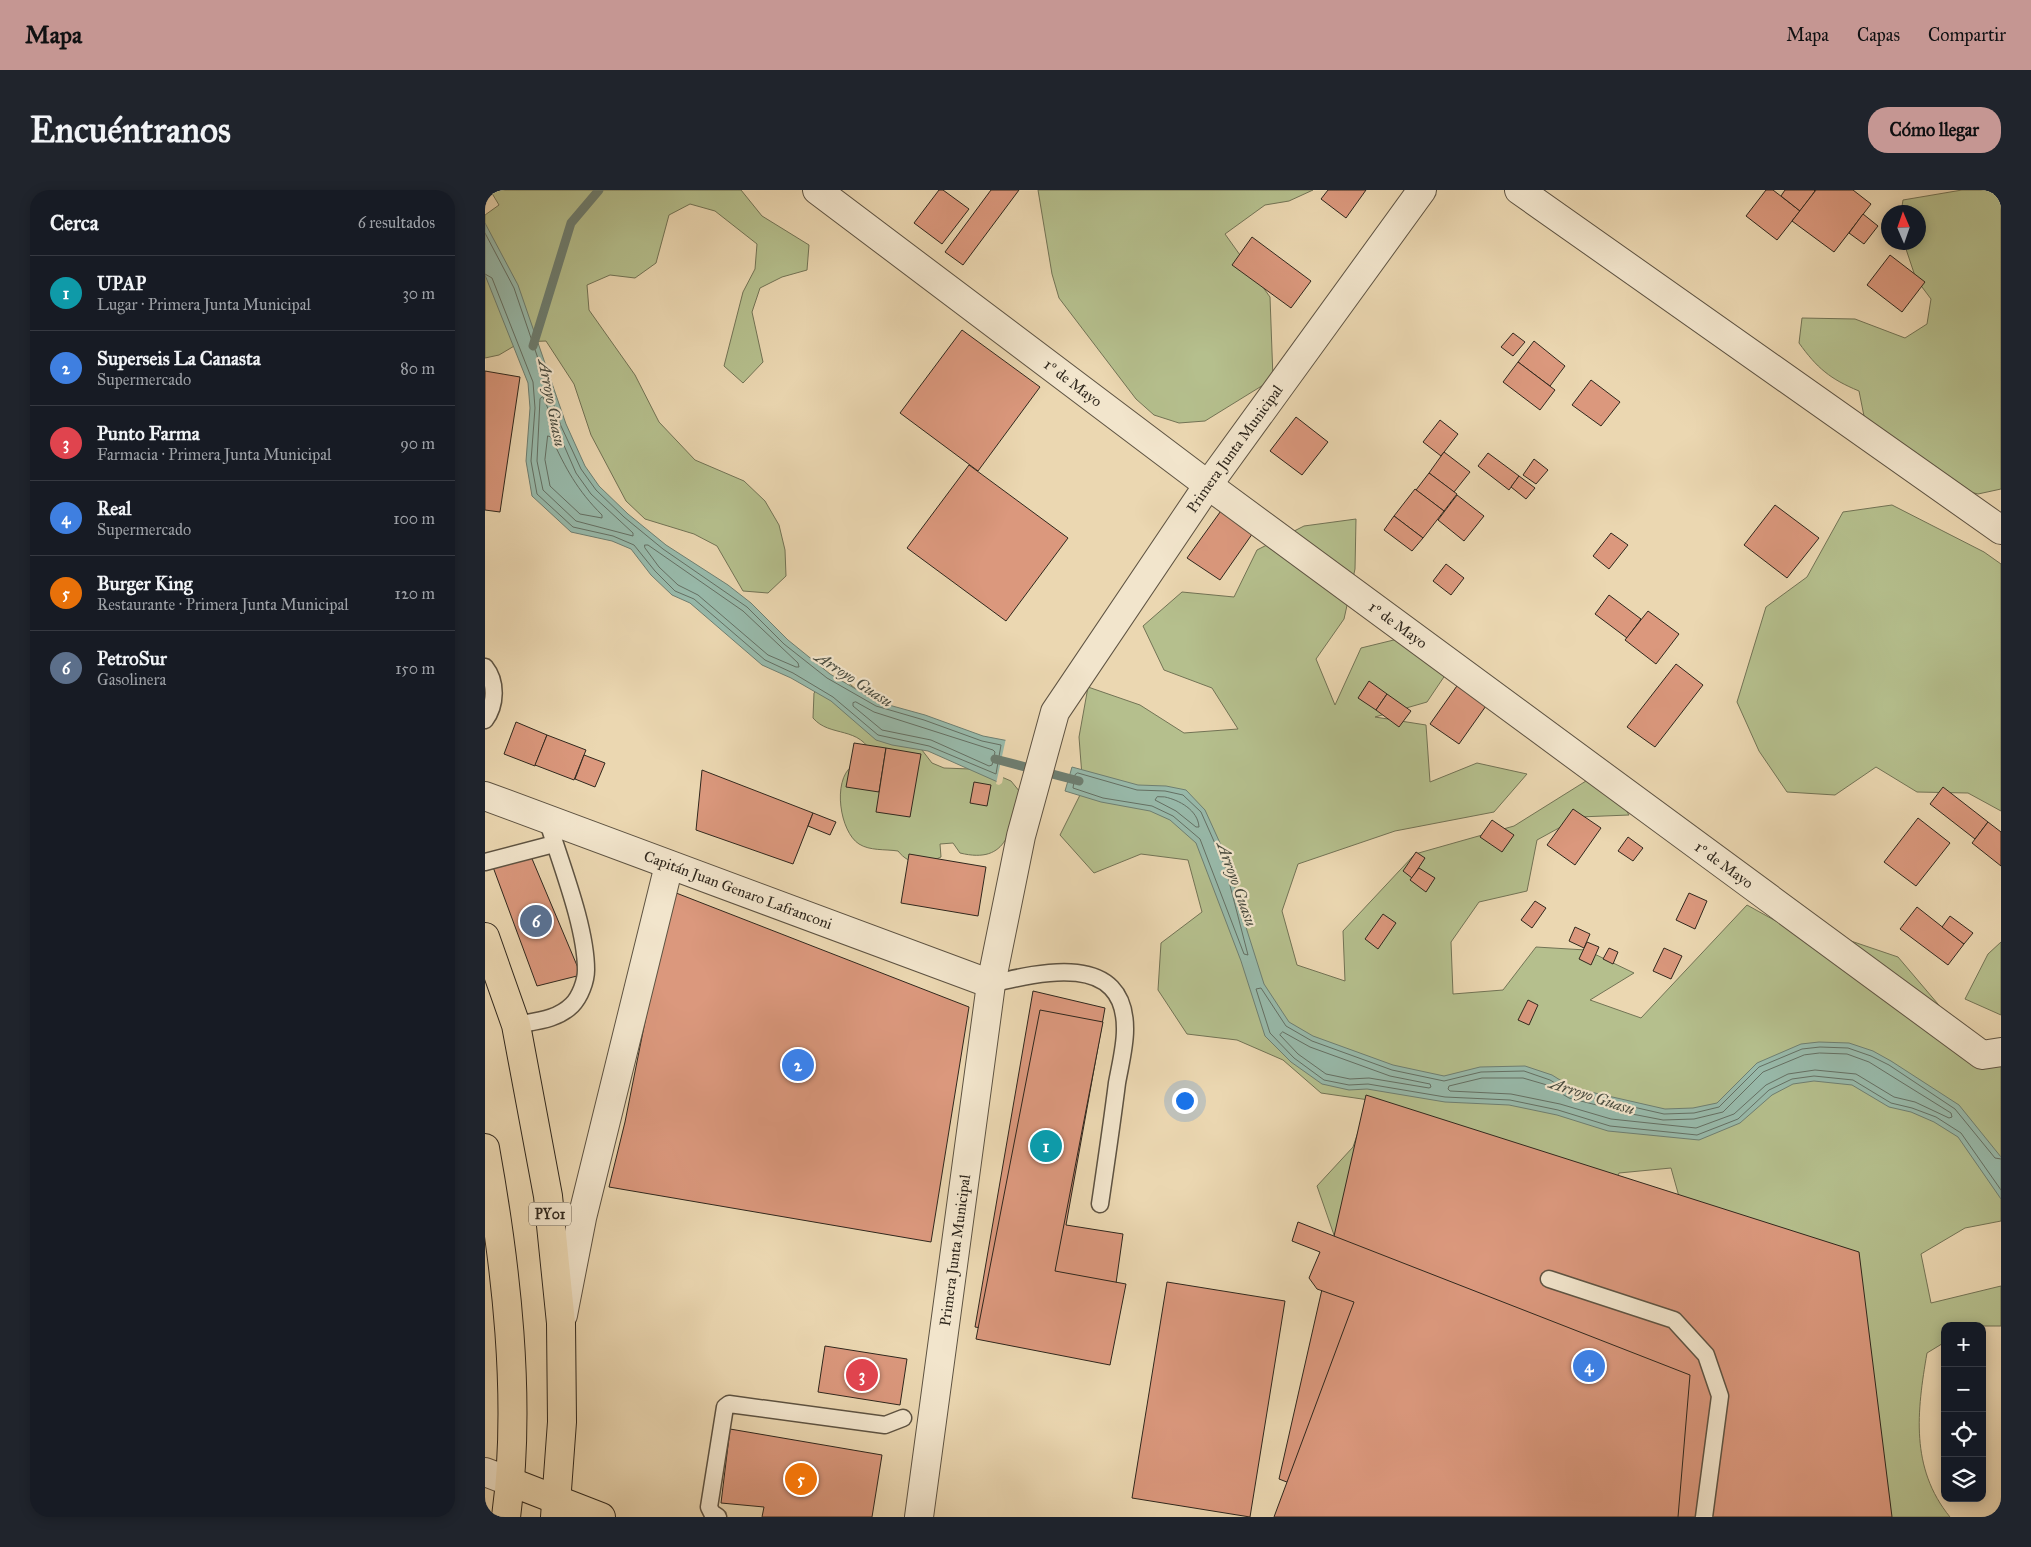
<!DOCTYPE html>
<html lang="es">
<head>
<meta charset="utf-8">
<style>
	:root { --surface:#171b24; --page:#20242c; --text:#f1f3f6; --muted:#9ea1a6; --line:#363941; --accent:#c59692 }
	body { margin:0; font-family:"IM FELL Great Primer",serif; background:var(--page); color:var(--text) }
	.controls { position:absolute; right:15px; bottom:15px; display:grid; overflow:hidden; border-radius:10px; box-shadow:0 2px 12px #0003 }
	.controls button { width:45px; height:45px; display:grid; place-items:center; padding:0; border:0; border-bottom:1px solid var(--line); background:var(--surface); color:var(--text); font:25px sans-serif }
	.compass { position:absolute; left:1396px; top:15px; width:45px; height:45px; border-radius:50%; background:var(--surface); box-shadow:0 2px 12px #0003; rotate:358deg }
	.you { position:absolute; left:699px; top:910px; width:18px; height:18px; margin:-12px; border:4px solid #fff; border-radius:50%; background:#1a73e8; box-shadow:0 0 0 8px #1a73e833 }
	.badge { display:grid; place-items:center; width:32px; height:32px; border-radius:50%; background:var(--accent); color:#fff; font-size:16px; font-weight:700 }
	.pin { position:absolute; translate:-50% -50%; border:2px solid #fff; box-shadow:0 1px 5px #0006 }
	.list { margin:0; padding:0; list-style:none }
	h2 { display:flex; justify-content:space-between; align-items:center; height:65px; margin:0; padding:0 20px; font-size:21px }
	h2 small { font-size:16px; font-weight:400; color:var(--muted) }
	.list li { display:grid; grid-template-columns:32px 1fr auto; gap:15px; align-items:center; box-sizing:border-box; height:75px; padding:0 20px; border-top:1px solid var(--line) }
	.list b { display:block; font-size:19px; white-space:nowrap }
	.list p { margin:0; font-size:16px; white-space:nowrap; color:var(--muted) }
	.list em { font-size:16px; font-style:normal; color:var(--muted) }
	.icon { flex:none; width:28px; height:28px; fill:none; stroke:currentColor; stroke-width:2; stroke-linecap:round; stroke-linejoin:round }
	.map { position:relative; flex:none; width:1516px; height:1327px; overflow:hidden; border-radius:20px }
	header { display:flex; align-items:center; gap:30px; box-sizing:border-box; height:70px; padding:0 25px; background:var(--accent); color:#111 }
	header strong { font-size:24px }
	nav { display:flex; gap:28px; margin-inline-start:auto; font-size:18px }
	.intro { display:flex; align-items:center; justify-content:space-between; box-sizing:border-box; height:120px; padding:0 30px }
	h1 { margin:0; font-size:35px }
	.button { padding:12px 22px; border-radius:20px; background:var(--accent); color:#111; font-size:18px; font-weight:700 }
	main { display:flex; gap:30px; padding:0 30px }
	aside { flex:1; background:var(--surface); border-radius:20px; box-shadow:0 2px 12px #0003 }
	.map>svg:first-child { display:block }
</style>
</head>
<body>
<header>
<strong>Mapa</strong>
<nav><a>Mapa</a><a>Capas</a><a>Compartir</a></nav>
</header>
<div class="intro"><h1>Encuéntranos</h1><a class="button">Cómo llegar</a></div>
<main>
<aside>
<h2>Cerca<small>6 resultados</small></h2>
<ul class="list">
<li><span class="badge" style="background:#0f9aa8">1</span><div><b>UPAP</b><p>Lugar · Primera Junta Municipal</p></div><em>30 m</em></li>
<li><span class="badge" style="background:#3f7fe0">2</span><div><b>Superseis La Canasta</b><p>Supermercado</p></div><em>80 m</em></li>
<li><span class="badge" style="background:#e0444e">3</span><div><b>Punto Farma</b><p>Farmacia · Primera Junta Municipal</p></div><em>90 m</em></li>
<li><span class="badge" style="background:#3f7fe0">4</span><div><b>Real</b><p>Supermercado</p></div><em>100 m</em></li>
<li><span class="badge" style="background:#e8710a">5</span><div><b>Burger King</b><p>Restaurante · Primera Junta Municipal</p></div><em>120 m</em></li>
<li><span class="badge" style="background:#5c6f8a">6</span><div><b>PetroSur</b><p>Gasolinera</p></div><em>150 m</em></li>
</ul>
</aside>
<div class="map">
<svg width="1516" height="1327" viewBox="0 0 1516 1327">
	<rect width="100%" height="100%" fill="#ebd7b1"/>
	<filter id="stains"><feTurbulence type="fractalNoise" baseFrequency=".004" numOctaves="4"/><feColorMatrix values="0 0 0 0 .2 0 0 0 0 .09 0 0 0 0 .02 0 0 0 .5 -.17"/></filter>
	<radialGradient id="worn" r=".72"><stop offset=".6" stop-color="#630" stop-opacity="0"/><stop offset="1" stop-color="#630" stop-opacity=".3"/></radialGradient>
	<g fill="#b5bf8d" stroke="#727355">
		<path d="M5,0H256L277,26L324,55L322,80L297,87L275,98L267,122L278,172L258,193L239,176L258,102L270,79L272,54L230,21L205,14L184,25L171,73L150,88L125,85L102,95L104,120L150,185L174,232L210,270L259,291L280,311L294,335L300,360L301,386L283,403L258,401L232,356L209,344L160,329L141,311L106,245L89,194L61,151L36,152L14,165L0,168V25L14,15Z"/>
		<path d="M553,0H828L804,11L780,15L740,44L785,107L788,189L720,231L694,233L669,225L651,209L574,108L567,84Z"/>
		<path d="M1477,0H1516V299L1493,304L1469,298L1379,252V226L1374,201C1345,189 1332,178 1314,153L1317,128L1370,129L1420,148L1442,134L1446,109L1431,89L1419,53L1434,52V22H1416L1418,10Z"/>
		<path d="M1407,315L1499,362L1516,374V621L1483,603L1432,602L1391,577L1350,605L1302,602L1274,561L1252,512L1281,417L1322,387L1358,322Z"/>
		<path d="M871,329L870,379L859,429L831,469L850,515L876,458L925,446L971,469L942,512L890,527L941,535L945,592L992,573L1042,584L1009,622L910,641L813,674L797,721L812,775L860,791L858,741L930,664L1029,636L1117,581L1144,625L1094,627L1052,650L1042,701L994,712L966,752L968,804L1018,800L1051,757L1101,760L1149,783L1105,810L1156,828L1262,715L1307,740L1360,749L1413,767L1481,847L1516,872V1031L1480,1038L1436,1064L1446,1113L1516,1096V1136H1460V1152L1442,1163C1432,1221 1425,1278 1465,1327H1271L1200,1028L1186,978L1134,983L1113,1028L897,1061L849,1045L832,996L868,957L884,910L836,903L798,870L752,850L702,844L673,800L676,753L717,722L703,670L656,664L609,683L575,645L598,599L594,547L603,497L655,515L699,543L753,539L727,498L679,480L658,436L697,402L749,407L772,360L819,336Z"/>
		<path d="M352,492L365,494L430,551L447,573L459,578L485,579L512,585L526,591L535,602C526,638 524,675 475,663L468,653L455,654L456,667C439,675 425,676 413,661C400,659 385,661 374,654C355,642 347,591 367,576C372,572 381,569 388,566C375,535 345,548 328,528L329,503L338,494Z"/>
		<path d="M1516,752V825L1480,809L1503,764Z"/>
	</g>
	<g fill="#98baab" stroke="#6e7f72">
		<path d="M0,33L33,95L81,234L100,276L114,296L143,324L181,355L243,395L266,413L303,450L345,484L393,512L440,525L498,546L524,551L515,593L443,561L407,555L391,550L346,511L306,488L277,475L205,413L187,405L166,385L146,359L127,351L86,342L47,306L41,271L45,218L43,193L0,85Z"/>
		<path d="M587,577L653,595L681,596L701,600L720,620L745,675L753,712L779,794L804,832L828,846L908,875L959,886L995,877L1040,876L1067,885L1088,898L1180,919L1208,918L1232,913L1272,873L1316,854L1334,852L1364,853L1388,861L1406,871L1474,915L1516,967V1009L1473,947L1449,932L1426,922L1404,917L1367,895L1329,891L1308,894L1287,905L1255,933L1214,950L1123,941L1072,925L1024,915L960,912L882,899L864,900L837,894L806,872L780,846L756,771L711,653L685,630L665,621L616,612L580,601Z"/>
	</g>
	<path fill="#ebd7b1" d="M521,548L526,551L517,593L514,595L511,594Z"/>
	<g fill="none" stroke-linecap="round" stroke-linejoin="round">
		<g stroke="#647064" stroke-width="1">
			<path d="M0,43L29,98L76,236L96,279L111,300L139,327L178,359L262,417L299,454L342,488L391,516L439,530L497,551L516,555L511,584L444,556L393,545L348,507L308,483L280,470L209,409L190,401L170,381L149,355L128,346L88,337L52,304L46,271L50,218L48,192L7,88L0,84"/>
			<path d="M58,207L91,283L106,304L148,343V346L91,331L58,300L52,271L55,209Z"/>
			<path d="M63,246L66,247C81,279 92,300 117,325V328L95,324L65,296L60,270Z"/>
			<path d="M160,355H163L258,421L313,473L314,477H311L283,465L213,405L193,395L174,377L160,358Z"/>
			<path d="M371,512L389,522L508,560L510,562L507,575L504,576L446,550L397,540L368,516V513Z"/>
			<path d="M593,583L652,600L680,601L698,605L716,622L740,676L763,765L759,764L715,649L688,626L667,616L618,608L588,598L590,585Z"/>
			<path d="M680,607C694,610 713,620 714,637H711L691,621L670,610L672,607Z"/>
			<path d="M798,842L825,857L905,886L945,894L946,897L944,898L884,888L865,889L841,884L813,864L795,845Z"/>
			<path d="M1335,863L1362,864L1384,872L1466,923L1467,927L1464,928L1430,912L1409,907L1371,884L1330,880L1303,884L1281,895L1249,924L1211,938L1126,929L1075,914L1026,904L965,901L963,899L964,896L997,888H1038L1062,895L1084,908L1147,924L1178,930L1209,929L1238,922L1278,882L1319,865Z"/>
			<path d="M1516,969L1510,968L1470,919L1404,875L1386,866L1363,858L1335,857L1317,859L1274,877L1234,917L1209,923L1179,924L1087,903L1065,890L1039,881L996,882L959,891L907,880L827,851L801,836L776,798L771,799L785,843L809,868L839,890L864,895L883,894L960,907L1025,910L1073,920L1125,936L1212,945L1253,929L1284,900L1307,889L1329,886L1368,890L1406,913L1427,918L1451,927L1476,943L1516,1000"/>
		</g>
		<g stroke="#6e7f72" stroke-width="9">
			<path d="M48,156L86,33L114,0"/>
			<path d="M510,569L594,591"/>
		</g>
	</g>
	<g fill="#db987d" stroke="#2f271d">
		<path d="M454,0H458L484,19L457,54L429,33Z"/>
		<path d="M506,0H534L478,75L460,62Z"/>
		<path d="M843,0H881L861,28L836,9Z"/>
		<path d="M1281,0H1288L1315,21L1292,50L1261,26Z"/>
		<path d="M1300,0H1329L1330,1L1315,21L1296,6Z"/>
		<path d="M1331,0H1368L1386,14L1349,62L1307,31Z"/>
		<path d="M1378,24L1393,36L1379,54L1364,43Z"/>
		<path d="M767,47L826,91L806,118L747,75Z"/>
		<path d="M1405,65L1440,92L1417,122L1382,95Z"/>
		<path d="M477,140L555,197L493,281L415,223Z"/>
		<path d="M1028,143L1040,152L1028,166L1016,157Z"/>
		<path d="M1049,151L1080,176L1065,196L1033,172Z"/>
		<path d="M1033,172L1070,200L1055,220L1018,192Z"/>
		<path d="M0,181L35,187L15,322L0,320Z"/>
		<path d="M1106,190L1135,212L1116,236L1087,215Z"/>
		<path d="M811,227L843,252L817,285L785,261Z"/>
		<path d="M955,230L973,244L956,266L938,252Z"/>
		<path d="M959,262L985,282L969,302L944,283Z"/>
		<path d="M1003,263L1034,286L1024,300L993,276Z"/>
		<path d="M1049,269L1063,280L1051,294L1038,285Z"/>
		<path d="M484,275L583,348L521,431L422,358Z"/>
		<path d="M944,283L972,304L959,321L931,300Z"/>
		<path d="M1034,286L1050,298L1041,309L1026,297Z"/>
		<path d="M930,299L959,321L938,348L909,326Z"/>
		<path d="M972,305L999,326L979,351L953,330Z"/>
		<path d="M1290,315L1334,348L1302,388L1259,355Z"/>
		<path d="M738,318L770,340L735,390L702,368Z"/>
		<path d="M909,326L938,348L927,361L899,340Z"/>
		<path d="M1126,343L1143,355L1124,379L1108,366Z"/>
		<path d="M961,374L979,388L966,405L948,391Z"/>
		<path d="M1124,405L1156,429L1142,448L1110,424Z"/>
		<path d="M1163,421L1194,444L1171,474L1140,450Z"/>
		<path d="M1191,474L1218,495L1170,557L1142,537Z"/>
		<path d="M979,486L1008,506L974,554L945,534Z"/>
		<path d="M884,491L902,504L891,520L873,508Z"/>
		<path d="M902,504L926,521L914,537L891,520Z"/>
		<path d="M31,532L62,545L50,576L19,564Z"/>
		<path d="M62,545L101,560L89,590L50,575Z"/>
		<path d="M369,553L401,558L394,602L361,597Z"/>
		<path d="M401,558L436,564L425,627L391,622Z"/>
		<path d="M99,565L120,573L110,597L90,589Z"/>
		<path d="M217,580L328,623L308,674L211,640Z"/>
		<path d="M489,592L506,595L502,616L485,613Z"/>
		<path d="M1458,597L1503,632L1490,649L1445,614Z"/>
		<path d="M1088,619L1116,638L1090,675L1062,655Z"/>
		<path d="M328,623L351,632L345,645L323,636Z"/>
		<path d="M1433,628L1465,653L1431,696L1399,672Z"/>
		<path d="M1007,630L1029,645L1017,662L995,647Z"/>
		<path d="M1503,632L1516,642V676L1487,653Z"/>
		<path d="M1143,647L1158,658L1148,671L1133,661Z"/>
		<path d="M931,662L940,668L927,688L918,681Z"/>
		<path d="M45,664L96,785L52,796L8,677Z"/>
		<path d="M424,664L501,677L493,726L416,713Z"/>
		<path d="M934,678L950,688L941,702L925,690Z"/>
		<path d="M186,701L484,817L446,1052L124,997L140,932Z"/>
		<path d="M1204,703L1222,711L1210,739L1191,730Z"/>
		<path d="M1050,711L1061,718L1047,738L1036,730Z"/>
		<path d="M1432,717L1479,754L1463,775L1415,739Z"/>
		<path d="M898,724L911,733L893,759L880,749Z"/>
		<path d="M1465,726L1488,743L1479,754L1457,737Z"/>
		<path d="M1090,737L1105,744L1099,758L1084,751Z"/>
		<path d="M1102,752L1114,757L1106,775L1094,769Z"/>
		<path d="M1124,758L1133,762L1128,774L1118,769Z"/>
		<path d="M1179,758L1197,766L1186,789L1168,781Z"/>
		<path d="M548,801L620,818L581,1035L638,1044L622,1157L490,1137Z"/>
		<path d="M1043,810L1053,815L1044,835L1033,830Z"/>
		<path d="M555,820L618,832L570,1081L641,1094L625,1175L491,1149Z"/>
		<path d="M881,905L1374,1062L1407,1327H893L794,1289Z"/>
		<path d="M813,1032L1205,1185L1193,1327H789L869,1112L832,1099L824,1088L835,1062L807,1051Z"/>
		<path d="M682,1092L800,1111L765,1327L647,1308Z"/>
		<path d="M340,1156L422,1169L415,1215L333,1202Z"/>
		<path d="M245,1239L397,1265L387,1327H277L279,1317L236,1313Z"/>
	</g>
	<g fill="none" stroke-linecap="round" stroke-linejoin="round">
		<g stroke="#5e5342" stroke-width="19">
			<g id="service">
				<path d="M0,477C12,492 11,515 0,530"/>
				<path d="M0,672L69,654"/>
				<path d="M506,794C555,782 641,761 640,840C640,857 635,876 632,893C627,933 621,973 615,1014"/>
				<path d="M31,835C51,831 72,830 87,815C95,807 101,791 101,780C101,736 75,672 62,629"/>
				<path d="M1064,1089L1189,1130L1221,1165L1235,1206L1219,1327"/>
				<path d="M233,1327L227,1323L224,1317L240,1217L244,1214L400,1235L418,1228"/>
			</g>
		</g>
		<g stroke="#5e5342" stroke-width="30">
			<g id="minor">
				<path d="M332,0L723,295L1497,865L1516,862"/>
				<path d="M1034,0L1516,340"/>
				<path id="s1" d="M0,606L506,794"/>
				<path d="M78,1125L97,1028L184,675"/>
				<path id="s2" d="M434,1327L506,794L536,646L570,522L723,295L937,0"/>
			</g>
		</g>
		<g stroke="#5e5342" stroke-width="30">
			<path id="tertiary" d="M0,1282L26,1292"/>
		</g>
		<g stroke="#2f271d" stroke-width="30">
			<path id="primary" d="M26,1292L116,1327"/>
		</g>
		<g stroke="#2f271d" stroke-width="30">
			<g id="trunk">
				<path d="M0,747L31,835L63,1006L76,1133L77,1232L70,1327"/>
				<path d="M0,958C21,1075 37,1209 21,1327"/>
			</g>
		</g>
		<use href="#service" stroke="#f2e5cc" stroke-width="16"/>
		<use href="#minor" stroke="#f2e5cc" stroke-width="28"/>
		<use href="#tertiary" stroke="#f2e5cc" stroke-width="28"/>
		<use href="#primary" stroke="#ebd7b1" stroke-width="28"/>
		<use href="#trunk" stroke="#ebd7b1" stroke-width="28"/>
	</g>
	<g text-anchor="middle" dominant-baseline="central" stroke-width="4.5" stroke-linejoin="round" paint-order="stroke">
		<rect fill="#f2e5cc" stroke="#6a6052" stroke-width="1" x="44" y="1012.5" width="42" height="23" rx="4"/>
		<g font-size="14" font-weight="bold" fill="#2f271d">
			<text x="65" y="1024">PY01</text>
		</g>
		<g font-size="15" fill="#2f271d" stroke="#f2e5cc">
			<text transform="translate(588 193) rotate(37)">1º de Mayo</text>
			<text stroke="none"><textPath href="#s2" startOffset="1136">Primera Junta Municipal</textPath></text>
			<text transform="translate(913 435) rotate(36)">1º de Mayo</text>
			<text transform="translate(1239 675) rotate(36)">1º de Mayo</text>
			<text stroke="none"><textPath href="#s1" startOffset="270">Capitán Juan Genaro Lafranconi</textPath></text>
			<text stroke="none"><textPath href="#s2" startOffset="269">Primera Junta Municipal</textPath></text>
		</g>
		<g font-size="16" font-style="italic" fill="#494c40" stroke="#f2e5cc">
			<text transform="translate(67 213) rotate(79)">Arroyo Guasu</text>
			<text transform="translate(369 489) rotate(33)">Arroyo Guasu</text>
			<text transform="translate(752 694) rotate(70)">Arroyo Guasu</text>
			<text transform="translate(1107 906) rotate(18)">Arroyo Guasu</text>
		</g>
	</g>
	<rect width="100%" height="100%" filter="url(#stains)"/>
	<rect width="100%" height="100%" fill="url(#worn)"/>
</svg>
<div class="controls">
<button>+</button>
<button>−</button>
<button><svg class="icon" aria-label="locate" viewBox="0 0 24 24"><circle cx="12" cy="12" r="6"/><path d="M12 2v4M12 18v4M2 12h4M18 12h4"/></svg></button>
<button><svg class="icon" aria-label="layers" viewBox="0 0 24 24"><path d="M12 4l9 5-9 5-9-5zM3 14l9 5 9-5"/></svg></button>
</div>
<svg class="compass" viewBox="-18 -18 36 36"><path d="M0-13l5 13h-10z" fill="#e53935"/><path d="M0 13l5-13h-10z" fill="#9ea1a6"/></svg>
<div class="you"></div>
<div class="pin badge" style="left:561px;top:956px;background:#0f9aa8">1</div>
<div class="pin badge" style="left:313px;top:875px;background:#3f7fe0">2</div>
<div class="pin badge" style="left:377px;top:1185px;background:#e0444e">3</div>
<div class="pin badge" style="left:1104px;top:1176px;background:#3f7fe0">4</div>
<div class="pin badge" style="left:316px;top:1289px;background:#e8710a">5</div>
<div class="pin badge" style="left:51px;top:731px;background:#5c6f8a">6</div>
</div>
</main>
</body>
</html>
